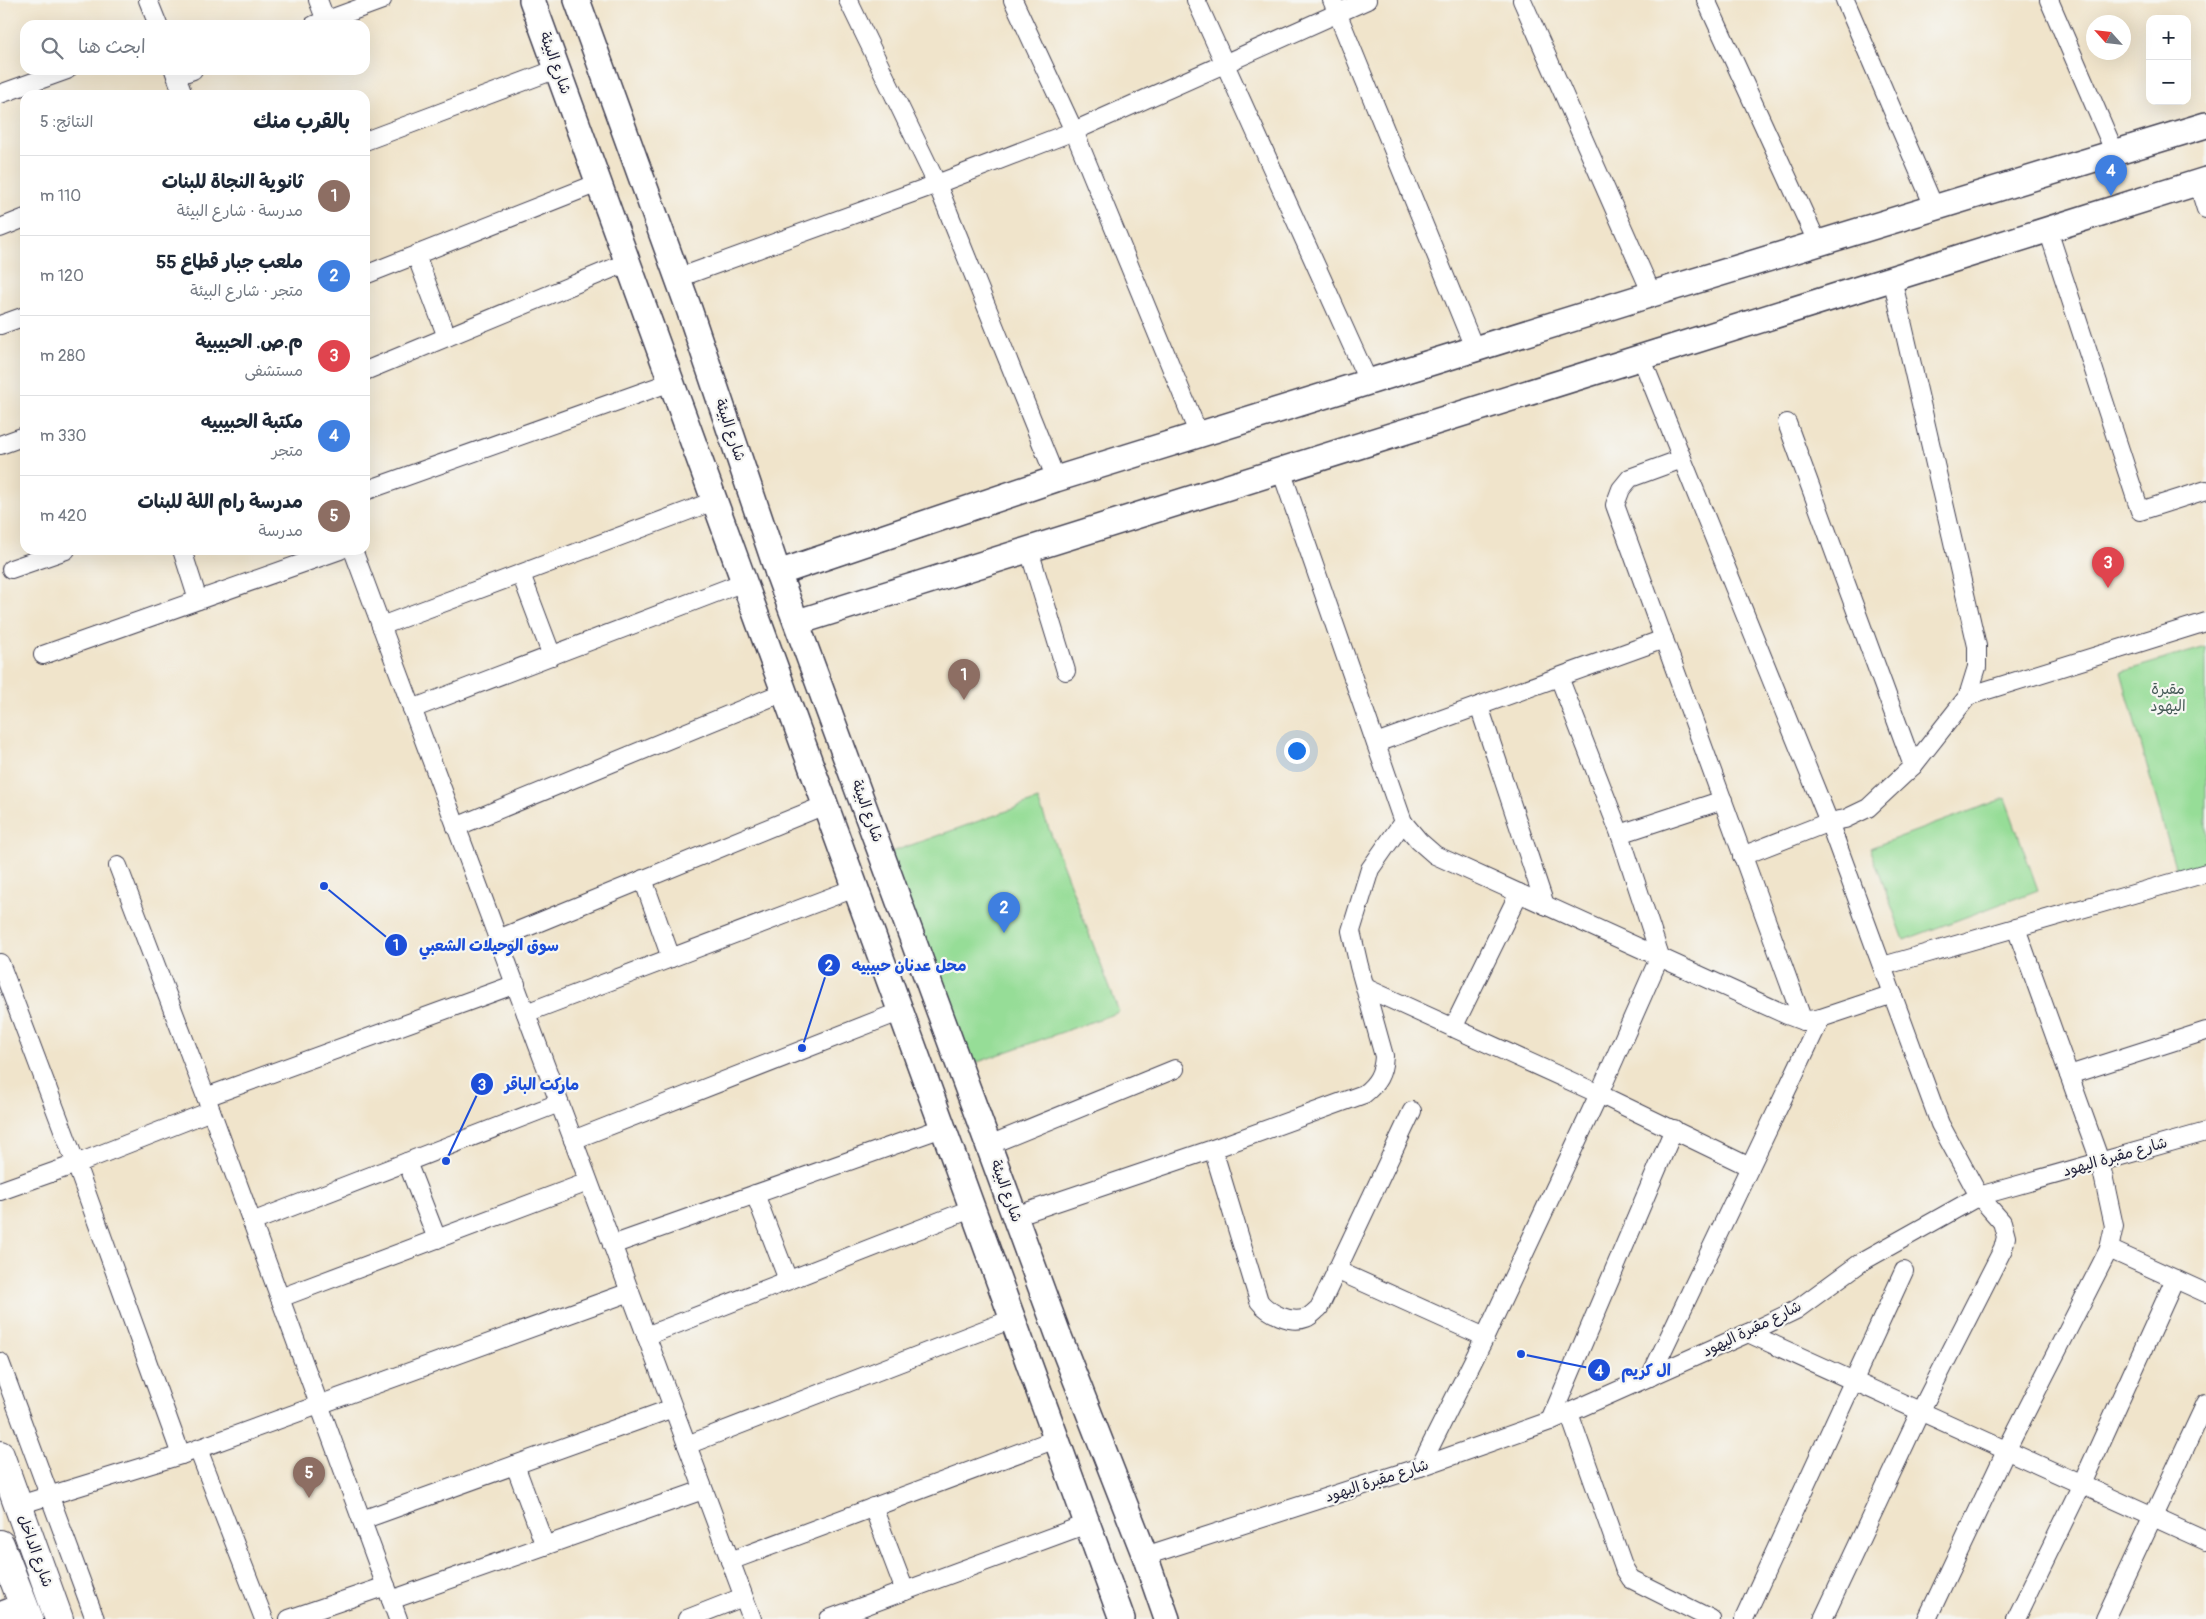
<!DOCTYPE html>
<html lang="ar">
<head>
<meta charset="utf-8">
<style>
	:root { --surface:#fff; --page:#f2f2f3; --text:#1f2937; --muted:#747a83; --line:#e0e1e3; --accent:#b45309 }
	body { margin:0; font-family:Pangolin,"Playpen Sans Arabic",sans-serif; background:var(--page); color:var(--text); direction:rtl }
	.controls { position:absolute; right:15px; top:15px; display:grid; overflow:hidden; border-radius:10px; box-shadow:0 5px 20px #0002 }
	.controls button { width:45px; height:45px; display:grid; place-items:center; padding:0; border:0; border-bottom:1px solid var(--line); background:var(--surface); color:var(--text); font:25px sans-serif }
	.compass { position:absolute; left:2086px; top:15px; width:45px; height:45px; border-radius:50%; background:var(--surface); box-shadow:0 5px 20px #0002; rotate:297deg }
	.you { position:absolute; left:1296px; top:750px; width:18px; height:18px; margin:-12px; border:4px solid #fff; border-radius:50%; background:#1a73e8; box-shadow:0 0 0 8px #1a73e833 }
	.badge { display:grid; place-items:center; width:32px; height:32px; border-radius:50%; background:var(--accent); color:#fff; font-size:16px; font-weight:700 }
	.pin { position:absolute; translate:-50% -41px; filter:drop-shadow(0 1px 2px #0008) }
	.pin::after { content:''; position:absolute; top:26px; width:18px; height:15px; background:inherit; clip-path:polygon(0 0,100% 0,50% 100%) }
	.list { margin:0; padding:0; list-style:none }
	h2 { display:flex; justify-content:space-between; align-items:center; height:65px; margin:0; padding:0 20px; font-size:21px }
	h2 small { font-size:16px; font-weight:400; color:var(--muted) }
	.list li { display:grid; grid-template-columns:32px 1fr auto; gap:15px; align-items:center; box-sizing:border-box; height:80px; padding:0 20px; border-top:1px solid var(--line) }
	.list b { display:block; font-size:19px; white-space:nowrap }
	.list p { margin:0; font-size:16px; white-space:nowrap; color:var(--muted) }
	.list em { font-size:16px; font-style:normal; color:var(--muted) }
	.icon { flex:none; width:28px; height:28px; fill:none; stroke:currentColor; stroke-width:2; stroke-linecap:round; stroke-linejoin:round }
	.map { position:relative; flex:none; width:2206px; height:1619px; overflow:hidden; direction:ltr }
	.search { position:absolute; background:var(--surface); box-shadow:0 5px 20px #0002; left:20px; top:20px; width:350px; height:55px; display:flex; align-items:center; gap:12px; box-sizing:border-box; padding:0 18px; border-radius:15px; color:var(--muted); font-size:19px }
	.panel { position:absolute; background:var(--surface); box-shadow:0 5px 20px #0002; left:20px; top:90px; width:350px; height:465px; border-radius:15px; direction:rtl }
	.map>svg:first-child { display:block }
</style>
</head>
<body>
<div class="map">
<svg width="2206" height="1619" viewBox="0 0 2206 1619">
	<rect width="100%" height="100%" fill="#f6f6f2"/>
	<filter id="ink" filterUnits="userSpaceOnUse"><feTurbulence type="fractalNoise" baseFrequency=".02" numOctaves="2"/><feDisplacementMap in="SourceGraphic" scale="10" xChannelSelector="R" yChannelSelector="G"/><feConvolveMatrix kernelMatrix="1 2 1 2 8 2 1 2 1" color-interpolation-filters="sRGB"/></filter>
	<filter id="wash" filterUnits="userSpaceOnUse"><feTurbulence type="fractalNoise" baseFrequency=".0096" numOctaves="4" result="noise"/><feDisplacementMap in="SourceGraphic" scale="20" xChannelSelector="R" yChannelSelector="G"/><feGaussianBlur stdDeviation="1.12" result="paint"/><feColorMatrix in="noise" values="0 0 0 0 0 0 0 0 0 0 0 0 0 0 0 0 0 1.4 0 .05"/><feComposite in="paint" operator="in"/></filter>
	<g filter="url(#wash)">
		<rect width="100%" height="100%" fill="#f0e4cb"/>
		<g fill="#96dd97" stroke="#5c8069">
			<path d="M2206,647V866L2177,874L2121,672Z"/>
			<path d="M2005,798L2038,890L1904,940L1870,848Z"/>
			<path d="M1038,800L1119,1012L961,1068L883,855Z"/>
		</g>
	</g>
	<g filter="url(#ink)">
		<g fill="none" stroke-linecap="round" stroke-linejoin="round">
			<g stroke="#413f51" stroke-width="20">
				<g id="street">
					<path d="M148,0L158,25"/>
					<path d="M318,0L326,21"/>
					<path d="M848,0L937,184L1056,479"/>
					<path d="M1013,0L1074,131L1199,435"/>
					<path d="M1196,0L1369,383"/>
					<path d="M1332,0L1475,350"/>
					<path d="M1522,0L1652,294"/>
					<path d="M1706,0L1818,244"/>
					<path d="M1845,0L1935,209"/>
					<path d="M2049,0L2115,153"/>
					<path d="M314,25L382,0"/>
					<path d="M174,70L183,95"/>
					<path d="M176,76L193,70"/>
					<path d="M0,94L67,70"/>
					<path d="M365,141L557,69"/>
					<path d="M2198,183L2206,209"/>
					<path d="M0,228L25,218"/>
					<path d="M2048,230L2140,511L2206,490"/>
					<path d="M416,255L447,337"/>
					<path d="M365,275L598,183"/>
					<path d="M678,278L937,184L1074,131L1367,0"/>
					<path d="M0,325L25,316"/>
					<path d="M1641,357L1829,822L1940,1124L1979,1196L2002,1222L2006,1237L2003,1249L1921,1410L1823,1619"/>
					<path d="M365,371L628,262"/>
					<path d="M1787,423L1913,766"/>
					<path d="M0,445L25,436"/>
					<path d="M1682,459L1630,478L1621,489L1615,505L1803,1021"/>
					<path d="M1281,470L1403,822L1419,841L1435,855L1787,1015L1803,1021L1821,1018L1893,994"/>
					<path d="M365,491L671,382"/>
					<path d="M182,550L198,600"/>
					<path d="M353,550L752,1619"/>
					<path d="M1029,550L1066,671"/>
					<path d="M11,569L66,550"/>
					<path d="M521,574L552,656"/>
					<path d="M381,626L714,501"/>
					<path d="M43,655L340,550"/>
					<path d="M1559,677L1620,834L1660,956L1599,1094L1750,1167"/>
					<path d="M1968,696L2206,622"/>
					<path d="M1479,706L1545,905"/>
					<path d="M412,709L744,582"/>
					<path d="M1376,743L1664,639"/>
					<path d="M456,827L784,692"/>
					<path d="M1620,834L1723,800"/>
					<path d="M1742,856L1829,822L1845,819L1868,808L1913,766L1968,696L1977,667V646L1892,278"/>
					<path d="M118,866L206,1097L398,1619"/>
					<path d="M643,879L671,958"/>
					<path d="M498,939L825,805"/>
					<path d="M0,963L76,1164L181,1455"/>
					<path d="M1883,966L2206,873"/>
					<path d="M1366,988L1599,1094L1485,1337L1420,1467"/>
					<path d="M526,1013L855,888"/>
					<path d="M1453,1028L1519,893"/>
					<path d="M2069,1075L2206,1031"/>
					<path d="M206,1097L516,984"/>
					<path d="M573,1140L899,1012"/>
					<path d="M989,1145L1175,1069"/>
					<path d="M1213,1149L1259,1301C1268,1313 1291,1324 1306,1318C1311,1316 1315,1311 1319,1308L1412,1111"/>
					<path d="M407,1162L437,1239"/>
					<path d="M0,1191L76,1164L211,1111"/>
					<path d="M755,1194L788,1280"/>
					<path d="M1015,1216L1213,1149L1364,1094C1377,1084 1383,1074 1384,1056L1359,966L1351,931L1370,869L1403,822"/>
					<path d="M252,1222L559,1103"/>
					<path d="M612,1245L942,1128"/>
					<path d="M2109,1249L2206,1293"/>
					<path d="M1336,1270L1485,1337"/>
					<path d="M280,1298L588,1182"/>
					<path d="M1748,1333L2206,1541"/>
					<path d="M646,1336L971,1209"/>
					<path d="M0,1362L95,1619"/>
					<path d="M1650,1377L1821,1018"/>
					<path d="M1569,1413L1624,1568L1631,1579L1711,1619"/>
					<path d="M1550,1421L1674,1129"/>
					<path d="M687,1445L1012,1319"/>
					<path d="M198,1449L264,1619"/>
					<path d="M515,1465L545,1546"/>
					<path d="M19,1505L181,1455L630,1292"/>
					<path d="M873,1507L905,1591"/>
					<path d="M362,1520L673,1408"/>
					<path d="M1145,1556L1420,1467L1550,1421L1748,1333L1796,1310L1863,1261L1979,1196L2206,1132"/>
					<path d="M730,1561L1056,1439"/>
					<path d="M391,1600L703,1490"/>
					<path d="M289,1619L386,1586"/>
					<path d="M687,1619L743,1597"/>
					<path d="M829,1619L1087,1524"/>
					<path d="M1744,1619L1904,1271"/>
					<path d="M1927,1619L2007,1449L2109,1249L2114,1226L2100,1161L2016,928"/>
					<path d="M2016,1619L2082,1484L2175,1279"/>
					<path d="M2105,1619L2206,1403"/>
				</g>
			</g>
			<g stroke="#413f51" stroke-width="28">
				<g id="secondary">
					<path d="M532,0L1122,1619"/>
					<path d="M577,0L689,309L778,573L1058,1334L1145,1556L1167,1619"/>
					<path d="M778,573L1056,479L1652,294L2206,125"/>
					<path d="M798,622L2206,180"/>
					<path d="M0,1615L24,1606"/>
				</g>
			</g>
			<g stroke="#413f51" stroke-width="30">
				<g id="primary">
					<path d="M0,1455L59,1619"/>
					<path d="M0,1544L29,1619"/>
				</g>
			</g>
			<use href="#street" stroke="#fff" stroke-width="18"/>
			<use href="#secondary" stroke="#fff" stroke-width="25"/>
			<use href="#primary" stroke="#fff" stroke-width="28"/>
		</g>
	</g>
	<g text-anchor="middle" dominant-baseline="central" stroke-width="4.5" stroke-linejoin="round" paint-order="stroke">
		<g font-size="15" fill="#22223b" stroke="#f6f6f2">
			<text transform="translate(555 63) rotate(70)">شارع البيئة</text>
			<text transform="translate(730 430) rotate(71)">شارع البيئة</text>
			<text transform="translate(867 811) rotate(70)">شارع البيئة</text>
			<text transform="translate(2115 1157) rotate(-16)">شارع مقبرة اليهود</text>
			<text transform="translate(1006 1191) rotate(70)">شارع البيئة</text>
			<text transform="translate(1752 1329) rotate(-26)">شارع مقبرة اليهود</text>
			<text transform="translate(1377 1481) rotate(-18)">شارع مقبرة اليهود</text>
			<text transform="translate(35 1551) rotate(70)">شارع الداخل</text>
		</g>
		<g font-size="15" fill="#455a57" stroke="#f6f6f2">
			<text x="2168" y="689">مقبرة<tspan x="2168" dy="17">اليهود</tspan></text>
		</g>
	</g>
	<path fill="none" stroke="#1d4ed8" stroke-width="2" d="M324 886L396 945M802 1048L829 965M446 1161L482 1084M1521 1354L1599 1370"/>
	<g fill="#1d4ed8" stroke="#f6f6f2" stroke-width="2">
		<circle cx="324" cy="886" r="5"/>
		<circle cx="802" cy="1048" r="5"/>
		<circle cx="446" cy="1161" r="5"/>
		<circle cx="1521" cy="1354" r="5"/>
		<circle cx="396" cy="945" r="12"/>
		<circle cx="829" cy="965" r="12"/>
		<circle cx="482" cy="1084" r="12"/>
		<circle cx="1599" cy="1370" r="12"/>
	</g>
	<g font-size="15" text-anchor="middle" font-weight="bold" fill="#fff">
		<text x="396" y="950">1</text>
		<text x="829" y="971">2</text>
		<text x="482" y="1090">3</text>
		<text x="1599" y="1376">4</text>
	</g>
	<g font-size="16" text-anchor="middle" font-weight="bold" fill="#1d4ed8" stroke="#f6f6f2" stroke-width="4.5" stroke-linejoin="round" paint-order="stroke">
		<text x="489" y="951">سوق الوحيلات الشعبي</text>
		<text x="909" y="971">محل عدنان حبيبيه</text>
		<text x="542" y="1090">ماركت الباقر</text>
		<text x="1646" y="1376">ال كريم</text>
	</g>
</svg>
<div class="controls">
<button>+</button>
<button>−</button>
</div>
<svg class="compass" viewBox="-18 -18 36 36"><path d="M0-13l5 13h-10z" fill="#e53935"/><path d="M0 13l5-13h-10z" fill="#747a83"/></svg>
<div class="you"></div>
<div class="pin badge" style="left:964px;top:700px;background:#8d6e63">1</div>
<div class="pin badge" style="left:1004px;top:933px;background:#3f7fe0">2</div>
<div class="pin badge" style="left:2108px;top:588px;background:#e0444e">3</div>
<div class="pin badge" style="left:2111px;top:196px;background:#3f7fe0">4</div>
<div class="pin badge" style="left:309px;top:1498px;background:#8d6e63">5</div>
<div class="search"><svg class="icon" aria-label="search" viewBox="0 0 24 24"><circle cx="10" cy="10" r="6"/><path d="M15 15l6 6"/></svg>ابحث هنا</div>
<section class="panel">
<h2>بالقرب منك<small>النتائج: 5</small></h2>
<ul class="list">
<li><span class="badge" style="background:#8d6e63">1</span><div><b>ثانوية النجاة للبنات</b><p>مدرسة · شارع البيئة</p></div><em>110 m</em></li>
<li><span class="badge" style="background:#3f7fe0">2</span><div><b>ملعب جبار قطاع 55</b><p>متجر · شارع البيئة</p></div><em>120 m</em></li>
<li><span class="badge" style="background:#e0444e">3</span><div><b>م.ص. الحبيبية</b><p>مستشفى</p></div><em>280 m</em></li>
<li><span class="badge" style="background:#3f7fe0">4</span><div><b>مكتبة الحبيبيه</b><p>متجر</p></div><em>330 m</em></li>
<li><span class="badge" style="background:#8d6e63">5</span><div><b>مدرسة رام اللة للبنات</b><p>مدرسة</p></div><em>420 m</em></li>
</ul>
</section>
</div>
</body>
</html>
